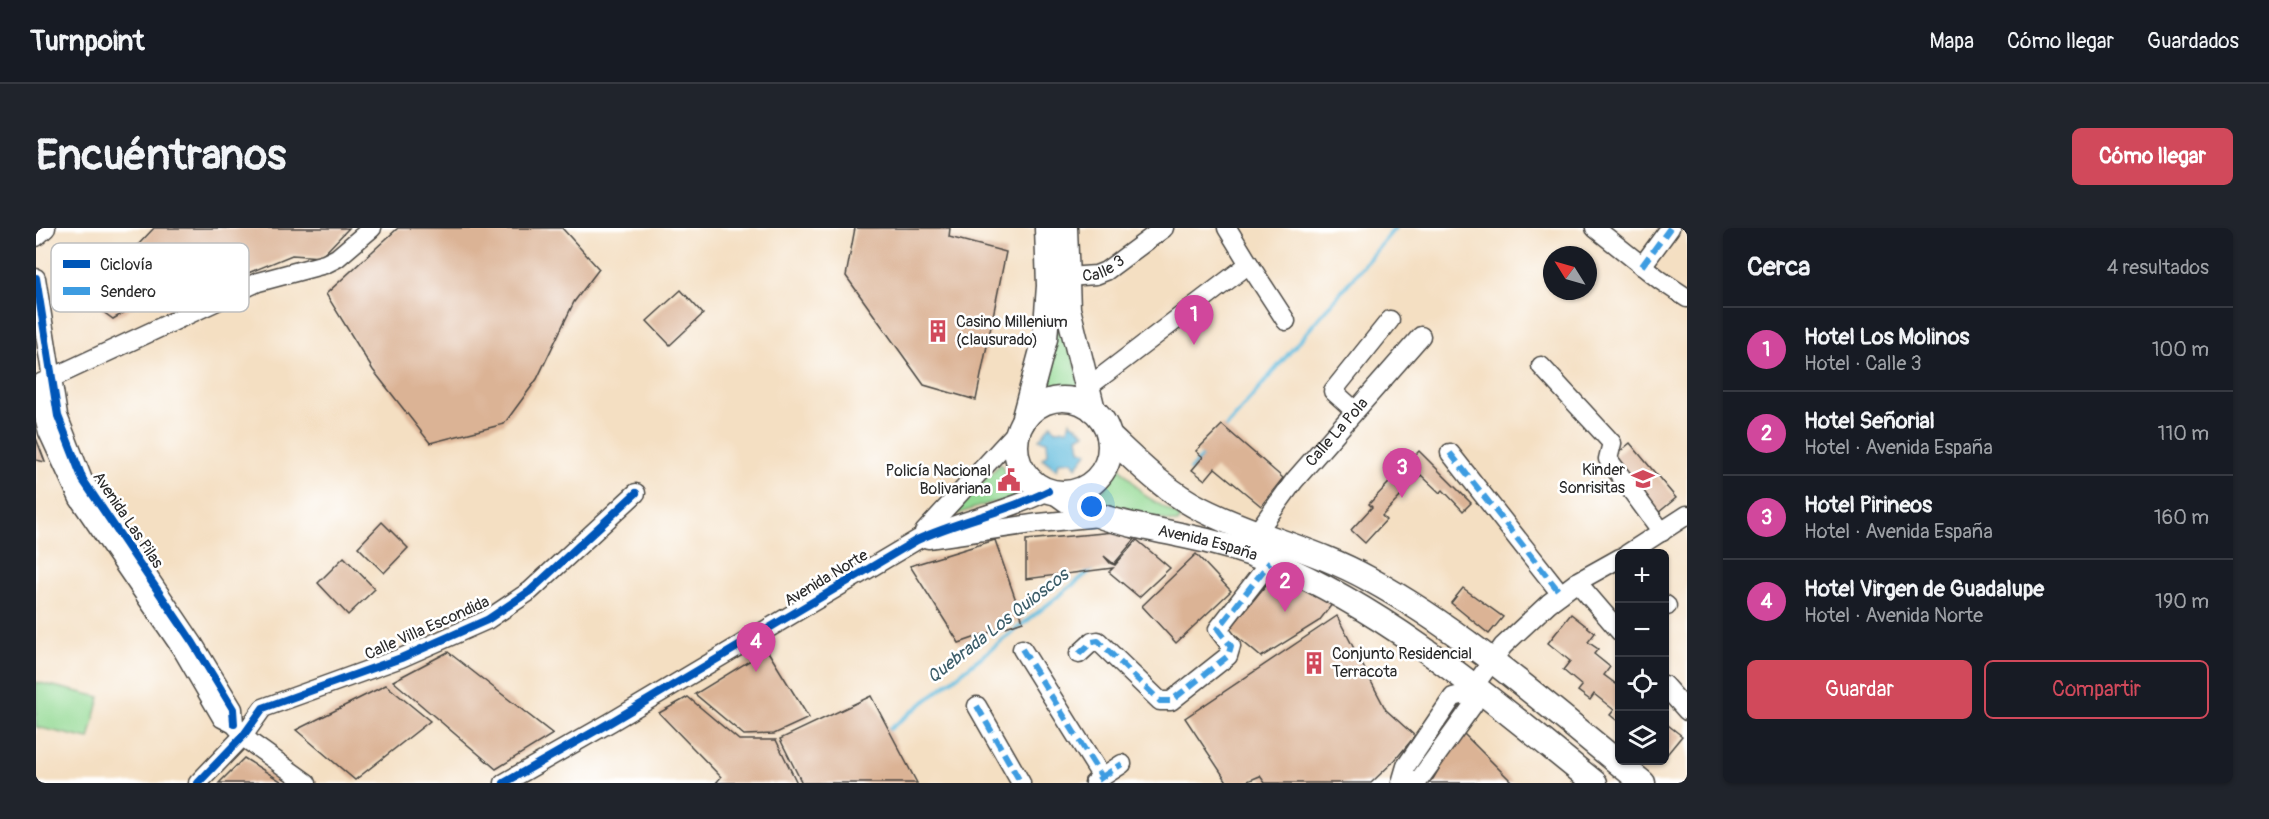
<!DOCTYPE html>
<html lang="es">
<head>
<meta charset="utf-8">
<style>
	:root { --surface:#171b24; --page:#20242c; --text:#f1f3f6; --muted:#9ea1a6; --line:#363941; --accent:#d1495b }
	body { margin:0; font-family:Pangolin,sans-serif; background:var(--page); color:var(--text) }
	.controls { position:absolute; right:18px; bottom:18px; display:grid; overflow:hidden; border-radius:9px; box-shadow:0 2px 4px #0004 }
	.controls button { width:54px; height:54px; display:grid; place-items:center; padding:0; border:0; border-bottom:2px solid var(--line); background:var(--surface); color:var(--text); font:30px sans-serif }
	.compass { position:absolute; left:1507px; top:18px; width:54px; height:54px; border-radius:50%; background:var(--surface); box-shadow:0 2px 4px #0004; rotate:307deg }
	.you { position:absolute; left:1056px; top:279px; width:21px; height:21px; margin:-15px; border:4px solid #fff; border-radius:50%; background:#1a73e8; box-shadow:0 0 0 9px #1a73e833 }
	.badge { display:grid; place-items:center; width:39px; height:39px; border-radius:50%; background:var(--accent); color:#fff; font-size:20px; font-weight:700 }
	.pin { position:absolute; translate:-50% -50px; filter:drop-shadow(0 2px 3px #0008) }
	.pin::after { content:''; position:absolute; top:32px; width:21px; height:18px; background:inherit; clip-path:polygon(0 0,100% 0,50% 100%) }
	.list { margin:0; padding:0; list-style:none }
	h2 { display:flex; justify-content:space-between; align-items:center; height:78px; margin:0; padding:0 24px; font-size:26px }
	h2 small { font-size:20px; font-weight:400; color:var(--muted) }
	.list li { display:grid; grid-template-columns:39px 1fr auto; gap:18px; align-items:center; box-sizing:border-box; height:84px; padding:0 24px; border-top:2px solid var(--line) }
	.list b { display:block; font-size:22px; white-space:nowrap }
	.list p { margin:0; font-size:20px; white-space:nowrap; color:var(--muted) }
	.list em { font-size:20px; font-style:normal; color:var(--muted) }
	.actions { display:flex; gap:12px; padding:18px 24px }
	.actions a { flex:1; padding:14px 0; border:2px solid var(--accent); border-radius:9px; text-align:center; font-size:21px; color:var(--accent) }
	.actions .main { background:var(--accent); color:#fff }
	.icon { flex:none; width:33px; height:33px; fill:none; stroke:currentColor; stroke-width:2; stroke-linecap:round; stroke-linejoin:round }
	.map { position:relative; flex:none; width:1651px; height:555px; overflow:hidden; border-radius:9px }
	header { display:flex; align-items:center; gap:36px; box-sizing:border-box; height:84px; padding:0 30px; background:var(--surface); border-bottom:2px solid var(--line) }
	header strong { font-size:28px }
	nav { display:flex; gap:33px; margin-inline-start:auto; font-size:21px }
	.intro { display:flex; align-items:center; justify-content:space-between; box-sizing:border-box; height:144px; padding:0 36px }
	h1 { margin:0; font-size:42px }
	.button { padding:15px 27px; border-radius:9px; background:var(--accent); color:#fff; font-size:21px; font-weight:700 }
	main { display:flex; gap:36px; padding:0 36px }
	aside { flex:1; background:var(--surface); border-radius:9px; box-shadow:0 2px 4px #0004 }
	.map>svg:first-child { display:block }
</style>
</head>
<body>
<header>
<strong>Turnpoint</strong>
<nav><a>Mapa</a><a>Cómo llegar</a><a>Guardados</a></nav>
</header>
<div class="intro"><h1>Encuéntranos</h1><a class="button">Cómo llegar</a></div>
<main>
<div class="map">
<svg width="1651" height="555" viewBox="0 0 1651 555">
	<rect width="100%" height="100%" fill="#fff"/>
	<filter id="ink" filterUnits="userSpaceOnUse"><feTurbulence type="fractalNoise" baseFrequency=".0167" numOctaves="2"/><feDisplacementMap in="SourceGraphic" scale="12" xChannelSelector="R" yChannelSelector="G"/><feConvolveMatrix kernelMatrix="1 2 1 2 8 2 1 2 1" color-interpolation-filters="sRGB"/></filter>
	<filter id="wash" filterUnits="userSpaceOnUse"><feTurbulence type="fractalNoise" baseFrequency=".008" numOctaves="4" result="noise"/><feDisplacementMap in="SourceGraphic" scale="24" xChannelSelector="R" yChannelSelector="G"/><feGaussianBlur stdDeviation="1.35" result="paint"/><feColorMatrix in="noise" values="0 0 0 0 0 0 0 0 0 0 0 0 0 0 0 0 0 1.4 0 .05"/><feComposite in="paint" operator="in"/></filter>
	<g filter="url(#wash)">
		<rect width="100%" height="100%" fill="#f4dfc2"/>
		<g fill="#93d993" stroke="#5f825f" stroke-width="1.5">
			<path d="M1029,97L1047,166L1035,161L1004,165L1020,98Z"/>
			<path d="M1079,234L1108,267L1144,289L1142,295L1054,276L1070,259Z"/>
			<path d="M965,235L980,271L954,275L921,286L919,282Z"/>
			<path d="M0,454L64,469L53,511L0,499Z"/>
		</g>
		<path fill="#5db9db" stroke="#447283" stroke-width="1.5" d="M1034,193L1049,205L1042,209L1044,222L1052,224L1040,239L1036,233L1023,234L1021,242L1006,230L1012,226L1011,213L1003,211L1015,196L1019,202L1032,201Z"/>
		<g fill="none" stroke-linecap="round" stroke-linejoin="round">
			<g stroke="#5db9db" stroke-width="4">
				<path d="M1187,203L1359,0"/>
				<path d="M1154,242L1169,225"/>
				<path d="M850,504L1058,340"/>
			</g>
		</g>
		<g id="blocks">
			<g fill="#dbb395">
				<path d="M118,0H313L285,29L256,27L178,59L135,83L113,70L77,91L66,83L63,58Z"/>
				<path d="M362,0H526L563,41L538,74L501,151L468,196L394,215L337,142L290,66Z"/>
				<path d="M819,0H914L913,9L970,24L940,172L888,157L810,48Z"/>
				<path d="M645,62L667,86L634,117L611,93Z"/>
				<path d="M1186,197L1247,250L1225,278L1179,240L1169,252L1156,242L1167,229L1160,223Z"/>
				<path d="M0,210L9,234L0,232Z"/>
				<path d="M1594,215L1640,270L1616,290L1570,235Z"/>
				<path d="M1383,223L1435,275L1427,283L1407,262L1404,265L1385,247L1346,288L1350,292L1329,315L1315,302L1336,279L1333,276Z"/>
				<path d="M346,294L372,320L348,345L322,319Z"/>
				<path d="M1079,304L1099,311L1078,336L1068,328L1074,335L1079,337L1101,312L1134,340L1103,369L1073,344L1077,340L990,351V312Z"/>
				<path d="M959,312L987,393L923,415L874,338Z"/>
				<path d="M1160,326L1195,363L1140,415L1106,378Z"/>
				<path d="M308,329L339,361L312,387L282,355Z"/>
				<path d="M1239,346L1297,375L1283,393L1225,429L1193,402Z"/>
				<path d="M1427,360L1467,389L1453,406L1415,375Z"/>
				<path d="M1535,386L1559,405L1552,414L1562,421L1558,426L1574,439L1568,447L1584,459V495L1574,487L1578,482L1558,466L1554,472L1542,463L1546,458L1527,442L1534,433L1512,415Z"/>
				<path d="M1301,388L1350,482L1379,508L1359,532L1335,555H1229L1224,548L1207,555H1192L1149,490Z"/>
				<path d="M731,422L773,490L738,506L708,507L659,466Z"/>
				<path d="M412,424L517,506L460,541L357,453Z"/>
				<path d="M350,457L394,493L319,552L260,502Z"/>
				<path d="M835,468L881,555H766L744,511Z"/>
				<path d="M652,469L703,512H740L761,555H680L685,549L623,485Z"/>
				<path d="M1628,494L1646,508L1628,530Z"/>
				<path d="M1425,503L1477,555H1390L1397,551Z"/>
				<path d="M208,530L248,555H183Z"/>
			</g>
		</g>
	</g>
	<g filter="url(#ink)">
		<use href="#blocks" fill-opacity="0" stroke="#494642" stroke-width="1.5"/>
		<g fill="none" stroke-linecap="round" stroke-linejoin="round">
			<g stroke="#494642" stroke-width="21">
				<g id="minor">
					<path d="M1559,0L1624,52L1651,70"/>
					<path d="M0,9L10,0"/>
					<path d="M1213,36L1250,93"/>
					<path d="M1606,38L1634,0"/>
					<path id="s1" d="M1031,49L1060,47L1070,43L1128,0"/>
					<path d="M0,50L22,188L47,252L157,415L197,481L198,496"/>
					<path d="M1505,138L1576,215L1572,231L1626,304"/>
					<path d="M5,155L222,54L289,36L301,30L336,0"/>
					<path d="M0,158L12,204L43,271L147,423L186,490L198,496L214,514L271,555"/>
					<path d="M1052,159L1213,36L1191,0"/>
					<path d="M1318,182L1297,163L1354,92"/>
					<path d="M1414,225L1525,366"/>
					<path d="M888,304L984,200"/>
					<path id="s2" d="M1221,304L1258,253L1385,108"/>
					<path d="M892,311L1003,295L1063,289"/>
					<path d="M1591,326L1651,287"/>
					<path d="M1541,354L1584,404"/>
					<path d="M1628,376L1631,378"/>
					<path d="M986,421L1066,549L1058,555"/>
					<path d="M1043,426L1056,414L1062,413L1124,473H1135L1192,428L1195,418L1182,401L1234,334"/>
					<path d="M1628,457L1651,483"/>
					<path d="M941,478L985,555"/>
					<path d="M1066,549L1086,536"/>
					<path d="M162,555L207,508L227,480L365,430L451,392L494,363L600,265"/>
					<path d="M468,555L575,494L881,312C924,292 971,284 1012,263"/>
					<path d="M1365,555L1370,538L1417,469L1433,465L1467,418L1513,375L1541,354L1584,330"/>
					<path d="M1369,555L1383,552L1437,477L1433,465"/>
				</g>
			</g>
			<g stroke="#494642" stroke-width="27">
				<g id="major">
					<path d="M1029,0L1032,81L1057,182"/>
					<circle cx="1027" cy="218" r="47"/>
					<path d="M987,193L1009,111L1013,58L1011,0"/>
					<path d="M1073,208C1102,235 1129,263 1165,281C1219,309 1280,321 1333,351C1432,405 1520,485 1607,555"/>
					<path id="s3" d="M1021,265C1056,293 1101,297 1144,307C1175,313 1207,322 1236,334C1357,385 1458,474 1559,555"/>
				</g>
			</g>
			<use href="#minor" stroke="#fff" stroke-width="18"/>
			<use href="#major" stroke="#fff" stroke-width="24"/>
			<g stroke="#3d9ce1" stroke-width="6" stroke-dasharray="12 6" stroke-linecap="butt">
				<path d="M1606,38L1634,0"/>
				<path d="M1414,225L1525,366"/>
				<path d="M1628,376L1631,378"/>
				<path d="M986,421L1066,549L1058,555"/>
				<path d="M1043,426L1056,414L1062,413L1124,473H1135L1192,428L1195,418L1182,401L1234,334"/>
				<path d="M941,478L985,555"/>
				<path d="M1066,549L1086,536"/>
			</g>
			<g stroke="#fff" stroke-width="11">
				<g id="cycleway">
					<path d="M0,50L22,188L47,252L157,415L197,481L198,496"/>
					<path d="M162,555L207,508L227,480L365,430L451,392L494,363L600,265"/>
					<path d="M468,555L575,494L881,312C924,292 971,284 1012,263"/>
				</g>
			</g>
			<use href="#cycleway" stroke="#0057b8" stroke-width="8"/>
		</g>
	</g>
	<defs>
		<g id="building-bare" transform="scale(1.8)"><path d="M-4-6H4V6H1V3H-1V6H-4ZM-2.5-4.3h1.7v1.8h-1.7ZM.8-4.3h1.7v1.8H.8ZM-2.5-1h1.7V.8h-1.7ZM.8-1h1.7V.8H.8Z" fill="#d1495b" stroke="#fff" stroke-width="2.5" paint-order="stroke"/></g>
		<g id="school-bare" transform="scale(1.8)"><path d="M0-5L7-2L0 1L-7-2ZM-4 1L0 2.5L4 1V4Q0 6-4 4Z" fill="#d1495b" stroke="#fff" stroke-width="2.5" paint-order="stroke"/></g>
		<g id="civic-bare" transform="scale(1.8)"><path d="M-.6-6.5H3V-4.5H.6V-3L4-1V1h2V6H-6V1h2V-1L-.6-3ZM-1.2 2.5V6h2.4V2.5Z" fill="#d1495b" stroke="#fff" stroke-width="2.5" paint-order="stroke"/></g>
	</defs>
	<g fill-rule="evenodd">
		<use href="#building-bare" x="902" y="103"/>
		<use href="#school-bare" x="1607" y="251"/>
		<use href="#civic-bare" x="973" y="252"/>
		<use href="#building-bare" x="1278" y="435"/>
	</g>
	<g text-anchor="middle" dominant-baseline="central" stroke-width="5" stroke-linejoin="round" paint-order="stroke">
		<g font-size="16" fill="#2b2b2b" stroke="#fff">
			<text stroke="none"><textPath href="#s1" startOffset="38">Calle 3</textPath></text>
			<text stroke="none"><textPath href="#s2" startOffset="128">Calle La Pola</textPath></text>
			<text transform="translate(92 292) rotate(56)">Avenida Las Pilas</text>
			<text stroke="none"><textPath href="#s3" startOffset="160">Avenida España</textPath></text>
			<text transform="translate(790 350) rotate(-31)">Avenida Norte</text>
			<text transform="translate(391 400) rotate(-24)">Calle Villa Escondida</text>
		</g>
		<g font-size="16" fill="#2b2b2b" stroke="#fff" text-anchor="start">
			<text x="920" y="94">Casino Millenium<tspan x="920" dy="18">(clausurado)</tspan></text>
			<text x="1589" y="242" text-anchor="end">Kinder<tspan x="1589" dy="18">Sonrisitas</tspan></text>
			<text x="955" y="243" text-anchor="end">Policía Nacional<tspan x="955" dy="18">Bolivariana</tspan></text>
			<text x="1296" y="426">Conjunto Residencial<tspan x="1296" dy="18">Terracota</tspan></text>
		</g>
		<g font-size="18" font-style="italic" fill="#3c5d69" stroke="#fff">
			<text transform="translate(962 398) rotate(-38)">Quebrada Los Quioscos</text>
		</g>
	</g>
	<rect x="15" y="15" width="198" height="69" rx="9" fill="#fff" stroke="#bfbfbf" stroke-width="1.5"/>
	<rect x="27" y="32" width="27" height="8" fill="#0057b8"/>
	<rect x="27" y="59" width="27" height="8" fill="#3d9ce1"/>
	<g font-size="16" fill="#2b2b2b">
		<text x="64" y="42">Ciclovía</text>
		<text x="64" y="69">Sendero</text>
	</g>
</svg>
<div class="controls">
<button>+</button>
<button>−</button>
<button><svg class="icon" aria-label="locate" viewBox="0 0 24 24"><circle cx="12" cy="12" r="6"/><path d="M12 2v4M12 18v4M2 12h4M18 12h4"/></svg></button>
<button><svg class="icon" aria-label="layers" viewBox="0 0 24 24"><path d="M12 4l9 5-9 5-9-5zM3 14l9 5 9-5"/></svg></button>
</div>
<svg class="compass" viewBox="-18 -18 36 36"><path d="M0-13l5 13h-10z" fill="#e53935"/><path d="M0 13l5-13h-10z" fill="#9ea1a6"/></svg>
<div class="you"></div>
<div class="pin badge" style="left:1158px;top:117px;background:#d1479c">1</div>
<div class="pin badge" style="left:1249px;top:384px;background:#d1479c">2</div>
<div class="pin badge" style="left:1366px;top:270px;background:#d1479c">3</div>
<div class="pin badge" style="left:720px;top:444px;background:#d1479c">4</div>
</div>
<aside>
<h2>Cerca<small>4 resultados</small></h2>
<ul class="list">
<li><span class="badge" style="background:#d1479c">1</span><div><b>Hotel Los Molinos</b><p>Hotel · Calle 3</p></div><em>100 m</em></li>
<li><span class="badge" style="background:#d1479c">2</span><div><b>Hotel Señorial</b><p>Hotel · Avenida España</p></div><em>110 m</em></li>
<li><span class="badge" style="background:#d1479c">3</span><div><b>Hotel Pirineos</b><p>Hotel · Avenida España</p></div><em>160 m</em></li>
<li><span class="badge" style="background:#d1479c">4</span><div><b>Hotel Virgen de Guadalupe</b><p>Hotel · Avenida Norte</p></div><em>190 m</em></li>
</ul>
<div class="actions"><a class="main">Guardar</a><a>Compartir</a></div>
</aside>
</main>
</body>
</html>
